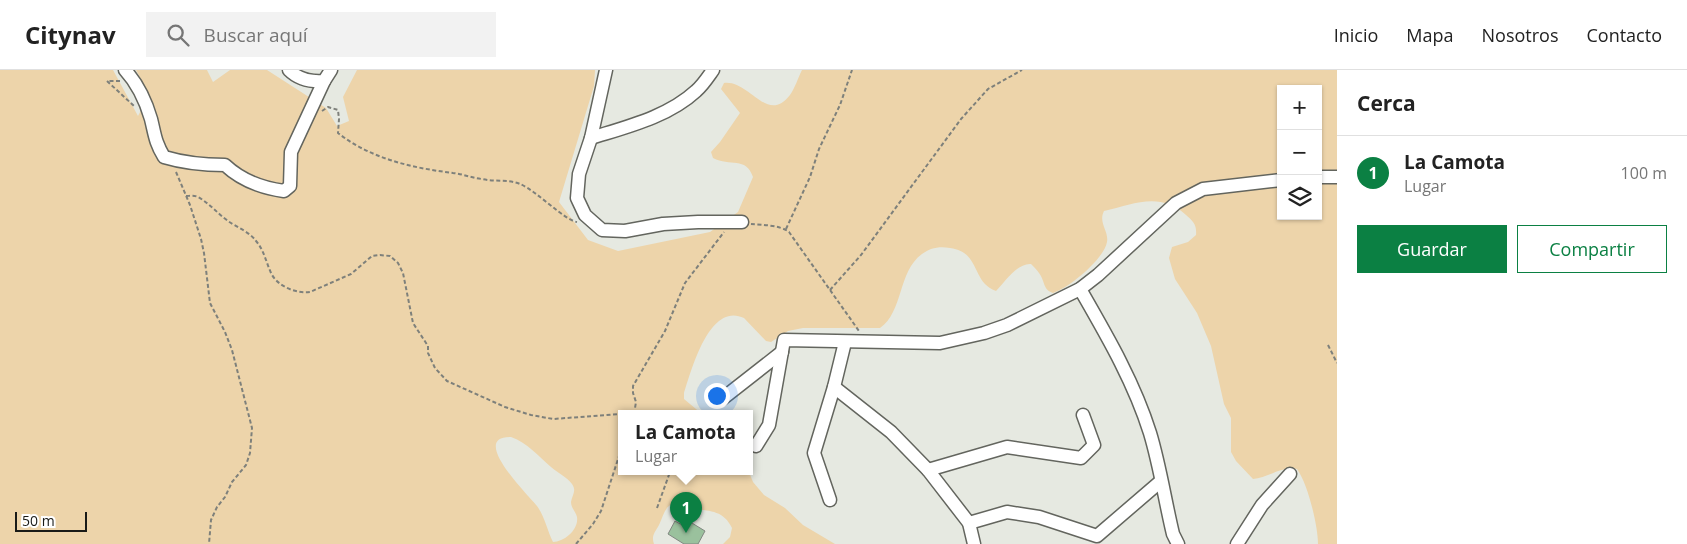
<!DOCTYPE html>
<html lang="es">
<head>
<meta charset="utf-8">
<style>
	:root { --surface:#fff; --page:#f2f2f2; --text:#222; --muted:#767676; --line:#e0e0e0; --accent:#0b8043 }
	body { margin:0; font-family:"Open Sans",sans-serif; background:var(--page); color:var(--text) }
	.controls { position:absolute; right:15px; top:15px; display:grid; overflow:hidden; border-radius:0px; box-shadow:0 1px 4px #0004 }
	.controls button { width:45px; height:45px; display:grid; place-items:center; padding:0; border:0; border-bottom:1px solid var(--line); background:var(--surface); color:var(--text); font:25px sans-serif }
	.scale { position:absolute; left:15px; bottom:12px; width:72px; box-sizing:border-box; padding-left:5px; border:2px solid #191a17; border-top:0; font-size:14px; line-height:18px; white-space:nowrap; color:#191a17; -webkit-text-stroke:4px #fff; paint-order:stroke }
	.you { position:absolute; left:716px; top:325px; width:18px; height:18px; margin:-12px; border:4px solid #fff; border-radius:50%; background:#1a73e8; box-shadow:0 0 0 8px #1a73e833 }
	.badge { display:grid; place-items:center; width:32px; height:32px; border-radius:50%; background:var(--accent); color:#fff; font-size:16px; font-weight:700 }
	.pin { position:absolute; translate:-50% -41px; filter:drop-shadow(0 1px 2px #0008) }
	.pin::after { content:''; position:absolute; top:26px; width:18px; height:15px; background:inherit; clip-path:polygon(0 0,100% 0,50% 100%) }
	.popup { position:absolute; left:618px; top:340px; width:135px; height:65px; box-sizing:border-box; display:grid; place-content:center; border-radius:0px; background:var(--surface); filter:drop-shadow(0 1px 4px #0005); font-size:16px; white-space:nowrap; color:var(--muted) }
	.popup b { font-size:19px; color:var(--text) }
	.popup::after { content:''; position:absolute; left:50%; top:100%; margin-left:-10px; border:10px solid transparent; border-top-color:var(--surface) }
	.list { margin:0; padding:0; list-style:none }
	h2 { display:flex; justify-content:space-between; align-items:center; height:65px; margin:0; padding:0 20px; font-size:21px }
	h2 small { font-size:16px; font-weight:400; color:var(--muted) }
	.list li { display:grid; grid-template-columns:32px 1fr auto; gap:15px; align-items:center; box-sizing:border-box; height:75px; padding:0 20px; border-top:1px solid var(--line) }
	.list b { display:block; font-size:19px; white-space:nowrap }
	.list p { margin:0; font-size:16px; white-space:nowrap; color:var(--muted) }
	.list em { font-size:16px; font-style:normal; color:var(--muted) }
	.actions { display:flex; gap:10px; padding:15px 20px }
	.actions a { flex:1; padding:11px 0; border:1px solid var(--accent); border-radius:0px; text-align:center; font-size:18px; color:var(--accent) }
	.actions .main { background:var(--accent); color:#fff }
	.icon { flex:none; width:28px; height:28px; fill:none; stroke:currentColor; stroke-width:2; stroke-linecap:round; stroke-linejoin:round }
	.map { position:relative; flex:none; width:1337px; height:474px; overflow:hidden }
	header { display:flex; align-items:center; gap:30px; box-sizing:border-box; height:70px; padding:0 25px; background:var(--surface); border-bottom:1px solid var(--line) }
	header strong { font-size:24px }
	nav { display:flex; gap:28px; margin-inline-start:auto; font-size:18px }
	.search { width:350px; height:45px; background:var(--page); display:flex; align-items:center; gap:12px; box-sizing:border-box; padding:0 18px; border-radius:0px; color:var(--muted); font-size:19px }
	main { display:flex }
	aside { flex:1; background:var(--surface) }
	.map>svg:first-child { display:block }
</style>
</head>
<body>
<header>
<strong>Citynav</strong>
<div class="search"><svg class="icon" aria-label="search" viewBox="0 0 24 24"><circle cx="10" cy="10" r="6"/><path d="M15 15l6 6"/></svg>Buscar aquí</div>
<nav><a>Inicio</a><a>Mapa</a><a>Nosotros</a><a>Contacto</a></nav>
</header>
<main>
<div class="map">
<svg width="1337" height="474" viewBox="0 0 1337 474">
	<rect width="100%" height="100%" fill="#e6e9e1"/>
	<path fill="#edd4aa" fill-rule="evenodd" d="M0,0H113L138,46L149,25L136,0H207L213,12L230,0H267L326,38L337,56L349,51L343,27L357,0H595L594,16L559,132L588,170L618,181L710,162L738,142L753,107C746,86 730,97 713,88L711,82L720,72L740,43L721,19L724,13C750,10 767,55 790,25C795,18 798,8 802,0H1337V474H1318C1318,456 1308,414 1297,399C1283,395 1268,408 1253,409L1236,391L1231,382V348L1224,334L1211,276L1197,243L1175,209L1169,188L1172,177L1188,172L1196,165C1197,155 1193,151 1186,145C1161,121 1133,134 1104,141C1098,153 1109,161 1107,172C1104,189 1069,218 1053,223C1043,220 1045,211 1039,203C1037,200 1034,197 1031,194C1017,193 1005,212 996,221C971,212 981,182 950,178C943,177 938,177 931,179C896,193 906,240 880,258H803L788,261L771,272L766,271L744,248C709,231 691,302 684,323V329L702,344H622V402H749L753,412L764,425L785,438L803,455L835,474H723L730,467L732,458C724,441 711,441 695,439C688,438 683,434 676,432C664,436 664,445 659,455C655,462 651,466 654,474H0ZM1281,19H1318V146H1281ZM511,367C528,373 538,386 551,397C558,403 567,407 572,414C577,421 572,425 571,432C571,438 576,442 577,447C579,460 564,472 553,472C547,460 545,447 537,436C529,426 468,366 511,367Z"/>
	<path fill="#9ac19d" stroke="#818781" d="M687,450L705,461L698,474H684L668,464L675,451L684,456Z"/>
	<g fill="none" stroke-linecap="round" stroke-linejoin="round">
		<g stroke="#63655e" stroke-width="15">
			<g id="minor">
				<path d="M125,0C137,13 146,32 151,49C155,65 155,72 164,87C184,93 204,95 225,95C242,111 262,118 284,121L290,116L291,82L324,11"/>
				<path d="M289,0C298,9 311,12 324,11L331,0"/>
				<path d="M606,0L591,68L579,104L577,128L585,145L602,160L625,161L663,154L698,152H742"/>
				<path d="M591,68C626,57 668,47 696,21C703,15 708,7 713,0"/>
				<path d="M1318,107H1337"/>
				<path d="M1080,219C1107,266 1134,312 1150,363C1160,396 1165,431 1173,464L1178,474"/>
				<path d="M834,317L891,362L928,400L969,453L974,474"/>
				<path d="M722,329L782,282"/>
				<path d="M756,376L769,355L784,270L940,273L984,263L1007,255L1080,219L1098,205L1176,133L1203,119L1281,110"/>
				<path d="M928,400L1007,377L1081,388L1094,375L1083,345"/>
				<path d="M830,430L814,383L834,317L845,272"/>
				<path d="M969,453L1007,442L1039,447L1097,466L1161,411"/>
				<path d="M1237,474L1262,435L1290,404"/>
			</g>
		</g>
		<g stroke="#7e807b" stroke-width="2" stroke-dasharray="4 2.5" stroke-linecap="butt">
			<path d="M120,11H107L134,36"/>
			<path d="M322,41L328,37L338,40L339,49L338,63C371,89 413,98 453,103C463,104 472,108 482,109C495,112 508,109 520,114C537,121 564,150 577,152"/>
			<path d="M176,102L190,135L201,169L204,183L210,233L225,262L232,280L252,358L250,383L246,395L232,412L225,427L217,437L211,450L209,474"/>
			<path d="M186,126C190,126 194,125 198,127C209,133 217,143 228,151C236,157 250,162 256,171C264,180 266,192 271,203C277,216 296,224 310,222L351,204L372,186L380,185L390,186L398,193L403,203L413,253L428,276V283L435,298L447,311L505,337L531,345L553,349L634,343"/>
			<path d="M751,154C763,155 780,155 789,162L859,261"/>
			<path d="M786,159L810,107L819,79L840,35L852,0"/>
			<path d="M830,220L861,185L961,49L988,19L1022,0"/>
			<path d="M1328,275L1337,293"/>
			<path d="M634,344L636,332L633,323V316L665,261L685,213L724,162"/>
			<path d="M657,438L670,402"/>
			<path d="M576,474L593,454L601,441L622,377"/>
		</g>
		<use href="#minor" stroke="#fff" stroke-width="12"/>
	</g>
</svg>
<div class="controls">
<button>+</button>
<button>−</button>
<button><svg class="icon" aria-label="layers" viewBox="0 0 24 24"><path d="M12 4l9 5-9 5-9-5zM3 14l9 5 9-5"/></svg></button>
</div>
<div class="scale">50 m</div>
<div class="you"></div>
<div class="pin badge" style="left:686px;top:463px">1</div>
<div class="popup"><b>La Camota</b>Lugar</div>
</div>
<aside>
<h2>Cerca<small></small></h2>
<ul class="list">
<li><span class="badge">1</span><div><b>La Camota</b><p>Lugar</p></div><em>100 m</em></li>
</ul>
<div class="actions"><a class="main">Guardar</a><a>Compartir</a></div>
</aside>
</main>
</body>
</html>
